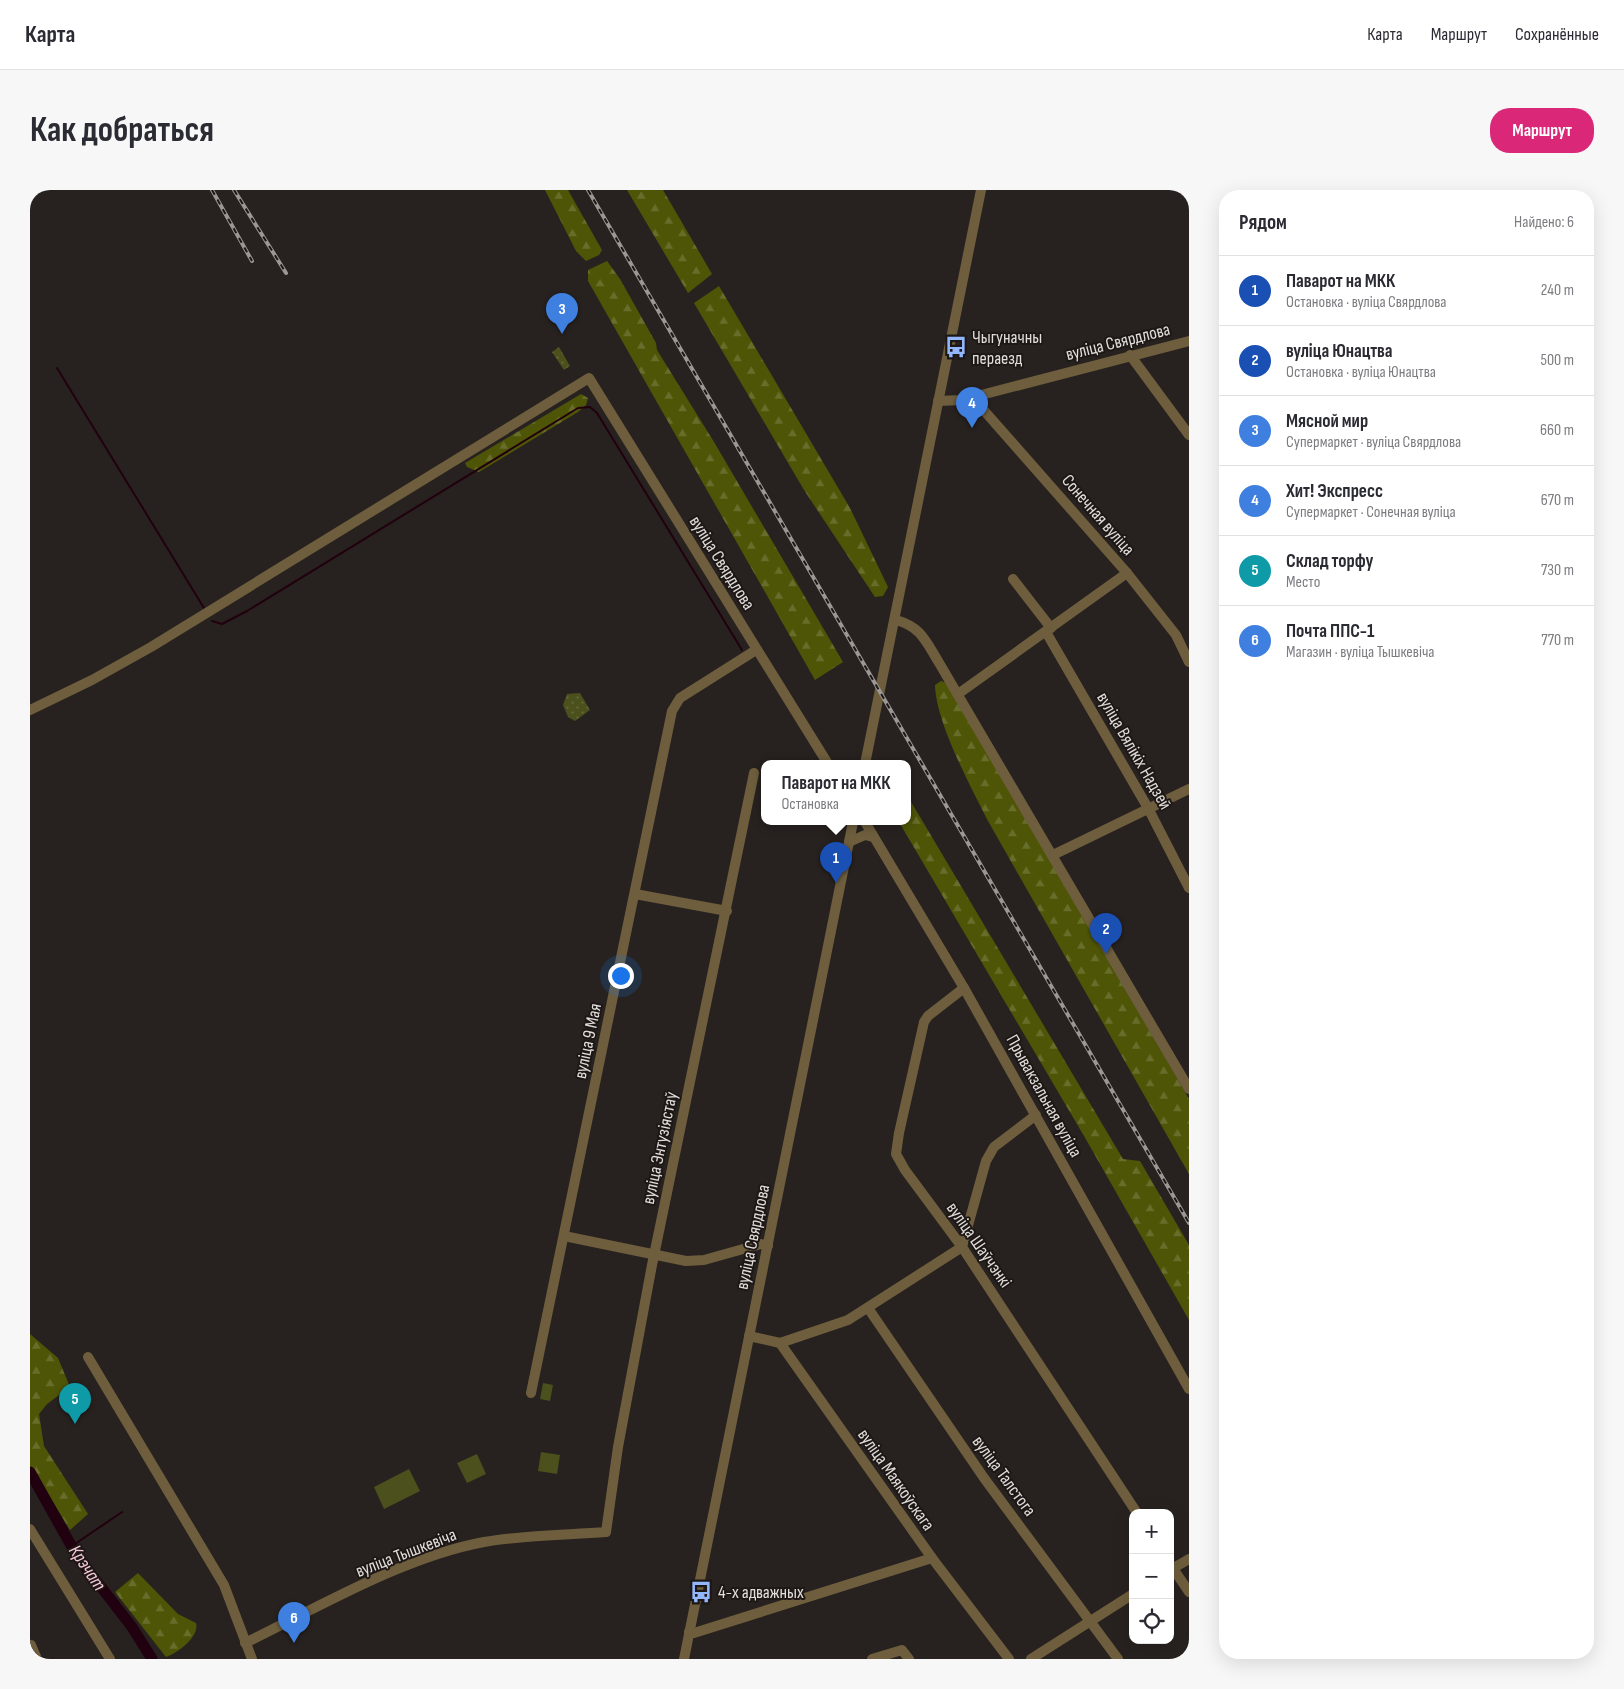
<!DOCTYPE html>
<html lang="ru">
<head>
<meta charset="utf-8">
<style>
	:root { --surface:#fff; --page:#f7f7f7; --text:#2b2b33; --muted:#7c7c81; --line:#e1e1e2; --accent:#db2777 }
	body { margin:0; font-family:"Sofia Sans Condensed",sans-serif; background:var(--page); color:var(--text) }
	.controls { position:absolute; right:15px; bottom:15px; display:grid; overflow:hidden; border-radius:10px; box-shadow:0 5px 20px #0002 }
	.controls button { width:45px; height:45px; display:grid; place-items:center; padding:0; border:0; border-bottom:1px solid var(--line); background:var(--surface); color:var(--text); font:25px sans-serif }
	.you { position:absolute; left:590px; top:785px; width:18px; height:18px; margin:-12px; border:4px solid #fff; border-radius:50%; background:#1a73e8; box-shadow:0 0 0 8px #1a73e833 }
	.badge { display:grid; place-items:center; width:32px; height:32px; border-radius:50%; background:var(--accent); color:#fff; font-size:16px; font-weight:700 }
	.pin { position:absolute; translate:-50% -41px; filter:drop-shadow(0 1px 2px #0008) }
	.pin::after { content:''; position:absolute; top:26px; width:18px; height:15px; background:inherit; clip-path:polygon(0 0,100% 0,50% 100%) }
	.popup { position:absolute; left:731px; top:570px; width:150px; height:65px; box-sizing:border-box; display:grid; place-content:center; border-radius:10px; background:var(--surface); filter:drop-shadow(0 1px 4px #0005); font-size:16px; white-space:nowrap; color:var(--muted) }
	.popup b { font-size:19px; color:var(--text) }
	.popup::after { content:''; position:absolute; left:50%; top:100%; margin-left:-10px; border:10px solid transparent; border-top-color:var(--surface) }
	.list { margin:0; padding:0; list-style:none }
	h2 { display:flex; justify-content:space-between; align-items:center; height:65px; margin:0; padding:0 20px; font-size:21px }
	h2 small { font-size:16px; font-weight:400; color:var(--muted) }
	.list li { display:grid; grid-template-columns:32px 1fr auto; gap:15px; align-items:center; box-sizing:border-box; height:70px; padding:0 20px; border-top:1px solid var(--line) }
	.list b { display:block; font-size:19px; white-space:nowrap }
	.list p { margin:0; font-size:16px; white-space:nowrap; color:var(--muted) }
	.list em { font-size:16px; font-style:normal; color:var(--muted) }
	.icon { flex:none; width:28px; height:28px; fill:none; stroke:currentColor; stroke-width:2; stroke-linecap:round; stroke-linejoin:round }
	.map { position:relative; flex:none; width:1159px; height:1469px; overflow:hidden; border-radius:20px }
	header { display:flex; align-items:center; gap:30px; box-sizing:border-box; height:70px; padding:0 25px; background:var(--surface); border-bottom:1px solid var(--line) }
	header strong { font-size:24px }
	nav { display:flex; gap:28px; margin-inline-start:auto; font-size:18px }
	.intro { display:flex; align-items:center; justify-content:space-between; box-sizing:border-box; height:120px; padding:0 30px }
	h1 { margin:0; font-size:35px }
	.button { padding:12px 22px; border-radius:20px; background:var(--accent); color:#fff; font-size:18px; font-weight:700 }
	main { display:flex; gap:30px; padding:0 30px }
	aside { flex:1; background:var(--surface); border-radius:20px; box-shadow:0 5px 20px #0002 }
	.map>svg:first-child { display:block }
</style>
</head>
<body>
<header>
<strong>Карта</strong>
<nav><a>Карта</a><a>Маршрут</a><a>Сохранённые</a></nav>
</header>
<div class="intro"><h1>Как добраться</h1><a class="button">Маршрут</a></div>
<main>
<div class="map">
<svg width="1159" height="1469" viewBox="0 0 1159 1469">
	<defs>
		<pattern id="grass-dots" width="8" height="8" patternUnits="userSpaceOnUse" patternTransform="scale(1.25)"><rect width="8" height="8" fill="#4b501c"/><path d="M2 2h.1M6 6h.1" fill="none" stroke="#65693c" stroke-width="1.8" stroke-linecap="round"/></pattern>
		<pattern id="forest-firs" width="22" height="20" patternUnits="userSpaceOnUse" patternTransform="scale(1.25)"><rect width="22" height="20" fill="#4e5506"/><path d="M5 1l3.5 6h-7zM16 11l3.5 6h-7z" fill="#676d2a"/></pattern>
	</defs>
	<rect width="100%" height="100%" fill="#27221f"/>
	<g fill="url(#grass-dots)">
		<path d="M529,157L540,176L534,180L522,162Z"/>
		<path d="M550,503L560,520L545,531L538,527L533,515L537,504Z"/>
	</g>
	<g fill="url(#forest-firs)">
		<path d="M515,0H538L572,60L569,65L556,71L546,61Z"/>
		<path d="M597,0H633L682,84L658,103Z"/>
		<path d="M577,71L590,89L626,153L627,160L684,252L813,472L785,490L558,91V80Z"/>
		<path d="M689,96L820,318L858,397L853,406L845,407L774,300L664,113Z"/>
		<path d="M551,204L558,208L556,215L548,222L449,282L437,277L435,273Z"/>
		<path d="M911,491L917,493L1159,909V984L958,631C941,597 906,533 905,495Z"/>
		<path d="M877,605L1093,969L1110,971L1159,1055V1130L1054,946L869,632H877Z"/>
		<path d="M0,1144L28,1168L40,1197L17,1214L9,1224L14,1256L58,1324L40,1340L9,1289L0,1294Z"/>
		<path d="M108,1383L148,1424L166,1433C170,1446 148,1463 136,1467L85,1402Z"/>
	</g>
	<g fill="#4b501c">
		<path d="M513,1193L523,1195L520,1211L510,1209Z"/>
		<path d="M511,1262L530,1265L527,1284L508,1281Z"/>
		<path d="M447,1264L456,1284L437,1293L427,1273Z"/>
		<path d="M379,1279L390,1301L354,1319L344,1297Z"/>
	</g>
	<g fill="none" stroke-linecap="round" stroke-linejoin="round">
		<g stroke="#21000f" stroke-width="2">
			<path d="M27,178L174,418"/>
			<path d="M182,431L192,434L217,421L548,218L560,217L567,223L712,460"/>
			<path d="M42,1356L92,1322"/>
		</g>
		<path stroke="#21000f" stroke-width="11" d="M0,1282L47,1366L102,1437L122,1469"/>
		<g stroke="#6e5e3d" stroke-width="10">
			<path d="M1100,165L1159,245"/>
			<path d="M947,205L950,216L1097,383L1146,445L1159,472"/>
			<path d="M908,211L932,210L1159,151"/>
			<path d="M983,389L1021,438"/>
			<path d="M866,430C891,437 895,450 908,471L1159,899"/>
			<path d="M1016,442L1118,618L1159,698"/>
			<path d="M928,504L1097,383"/>
			<path d="M0,520L62,490L121,457L559,188L798,574"/>
			<path d="M835,574L951,0"/>
			<path d="M835,632L934,798L1159,1199"/>
			<path d="M819,652L835,645L843,647"/>
			<path d="M1023,665L1159,599"/>
			<path d="M605,704L697,721"/>
			<path d="M934,798L898,826L894,832L869,943L866,964L875,980L932,1057L1107,1323"/>
			<path d="M534,1046L656,1071L674,1070L731,1054L738,1056"/>
			<path d="M838,1118L954,1288L1088,1469"/>
			<path d="M719,1146L750,1153L902,1368L979,1469"/>
			<path d="M750,1153L818,1130L932,1057L956,971L964,957L1006,925"/>
			<path d="M58,1167L194,1395L222,1469"/>
			<path d="M501,1203L642,521L650,508L726,460"/>
			<path d="M0,1339L80,1469"/>
			<path d="M1140,1374L1159,1402"/>
			<path d="M1140,1380L1159,1369"/>
			<path d="M659,1442L664,1443L902,1368"/>
			<path d="M215,1453C289,1417 373,1367 454,1352C494,1345 535,1345 576,1342L588,1257L622,1075L724,583"/>
			<path d="M1,1455L7,1469"/>
			<path d="M654,1469L823,632"/>
			<path d="M842,1469L872,1460L879,1469"/>
			<path d="M1001,1469L1103,1404"/>
		</g>
		<g stroke="#9b9795" stroke-width="4">
			<g id="rail">
				<path d="M182,0L222,71"/>
				<path d="M204,0L256,83"/>
				<path d="M558,0L1159,1033"/>
			</g>
		</g>
		<use href="#rail" stroke="#1d1815" stroke-width="2" stroke-dasharray="5.5" stroke-linecap="butt"/>
	</g>
	<defs>
		<g id="bus-bare" transform="scale(1.725)"><path d="M-5-6H5V4H4V6H2V4H-2V6H-4V4H-5ZM-3.5-4V0h7V-4ZM-3.5 1.2v1.5H-2V1.2ZM2 1.2v1.5H3.5V1.2Z" fill="#93b7fd" stroke="#1d1815" stroke-width="2.5" paint-order="stroke"/></g>
	</defs>
	<g fill-rule="evenodd">
		<use href="#bus-bare" x="926" y="157"/>
		<use href="#bus-bare" x="671" y="1402"/>
	</g>
	<g text-anchor="middle" dominant-baseline="central" stroke-width="4" stroke-linejoin="round" paint-order="stroke">
		<g font-size="18" fill="#e1dddb" stroke="#1d1815" text-anchor="start">
			<text x="942" y="147">Чыгуначны<tspan x="942" dy="21">пераезд</tspan></text>
			<text x="688" y="1402">4-х адважных</text>
		</g>
		<g font-size="18" fill="#e1dddb" stroke="#1d1815">
			<text transform="translate(1088 152) rotate(-14)">вуліца Свярдлова</text>
			<text transform="translate(1068 325) rotate(49)">Сонечная вуліца</text>
			<text transform="translate(692 373) rotate(58)">вуліца Свярдлова</text>
			<text transform="translate(1104 561) rotate(60)">вуліца Вялікіх Надзей</text>
			<text transform="translate(558 851) rotate(-78)">вуліца 9 Мая</text>
			<text transform="translate(1014 906) rotate(61)">Прывакзальная вуліца</text>
			<text transform="translate(630 958) rotate(-78)">вуліца Энтузіястаў</text>
			<text transform="translate(723 1047) rotate(-78)">вуліца Свярдлова</text>
			<text transform="translate(949 1055) rotate(55)">вуліца Шаўчэнкі</text>
			<text transform="translate(974 1286) rotate(54)">вуліца Талстога</text>
			<text transform="translate(866 1290) rotate(55)">вуліца Маякоўскага</text>
			<text transform="translate(376 1363) rotate(-21)">вуліца Тышкевіча</text>
		</g>
		<g font-size="19" font-style="italic" fill="#f8c8da" stroke="#1d1815">
			<text transform="translate(57 1378) rotate(56)">Крэчат</text>
		</g>
	</g>
</svg>
<div class="controls">
<button>+</button>
<button>−</button>
<button><svg class="icon" aria-label="locate" viewBox="0 0 24 24"><circle cx="12" cy="12" r="6"/><path d="M12 2v4M12 18v4M2 12h4M18 12h4"/></svg></button>
</div>
<div class="you"></div>
<div class="pin badge" style="left:806px;top:693px;background:#1a4fb4">1</div>
<div class="popup"><b>Паварот на МКК</b>Остановка</div>
<div class="pin badge" style="left:1076px;top:764px;background:#1a4fb4">2</div>
<div class="pin badge" style="left:532px;top:144px;background:#3f7fe0">3</div>
<div class="pin badge" style="left:942px;top:238px;background:#3f7fe0">4</div>
<div class="pin badge" style="left:45px;top:1234px;background:#0f9aa8">5</div>
<div class="pin badge" style="left:264px;top:1453px;background:#3f7fe0">6</div>
</div>
<aside>
<h2>Рядом<small>Найдено: 6</small></h2>
<ul class="list">
<li><span class="badge" style="background:#1a4fb4">1</span><div><b>Паварот на МКК</b><p>Остановка · вуліца Свярдлова</p></div><em>240 m</em></li>
<li><span class="badge" style="background:#1a4fb4">2</span><div><b>вуліца Юнацтва</b><p>Остановка · вуліца Юнацтва</p></div><em>500 m</em></li>
<li><span class="badge" style="background:#3f7fe0">3</span><div><b>Мясной мир</b><p>Супермаркет · вуліца Свярдлова</p></div><em>660 m</em></li>
<li><span class="badge" style="background:#3f7fe0">4</span><div><b>Хит! Экспресс</b><p>Супермаркет · Сонечная вуліца</p></div><em>670 m</em></li>
<li><span class="badge" style="background:#0f9aa8">5</span><div><b>Склад торфу</b><p>Место</p></div><em>730 m</em></li>
<li><span class="badge" style="background:#3f7fe0">6</span><div><b>Почта ППС-1</b><p>Магазин · вуліца Тышкевіча</p></div><em>770 m</em></li>
</ul>
</aside>
</main>
</body>
</html>
